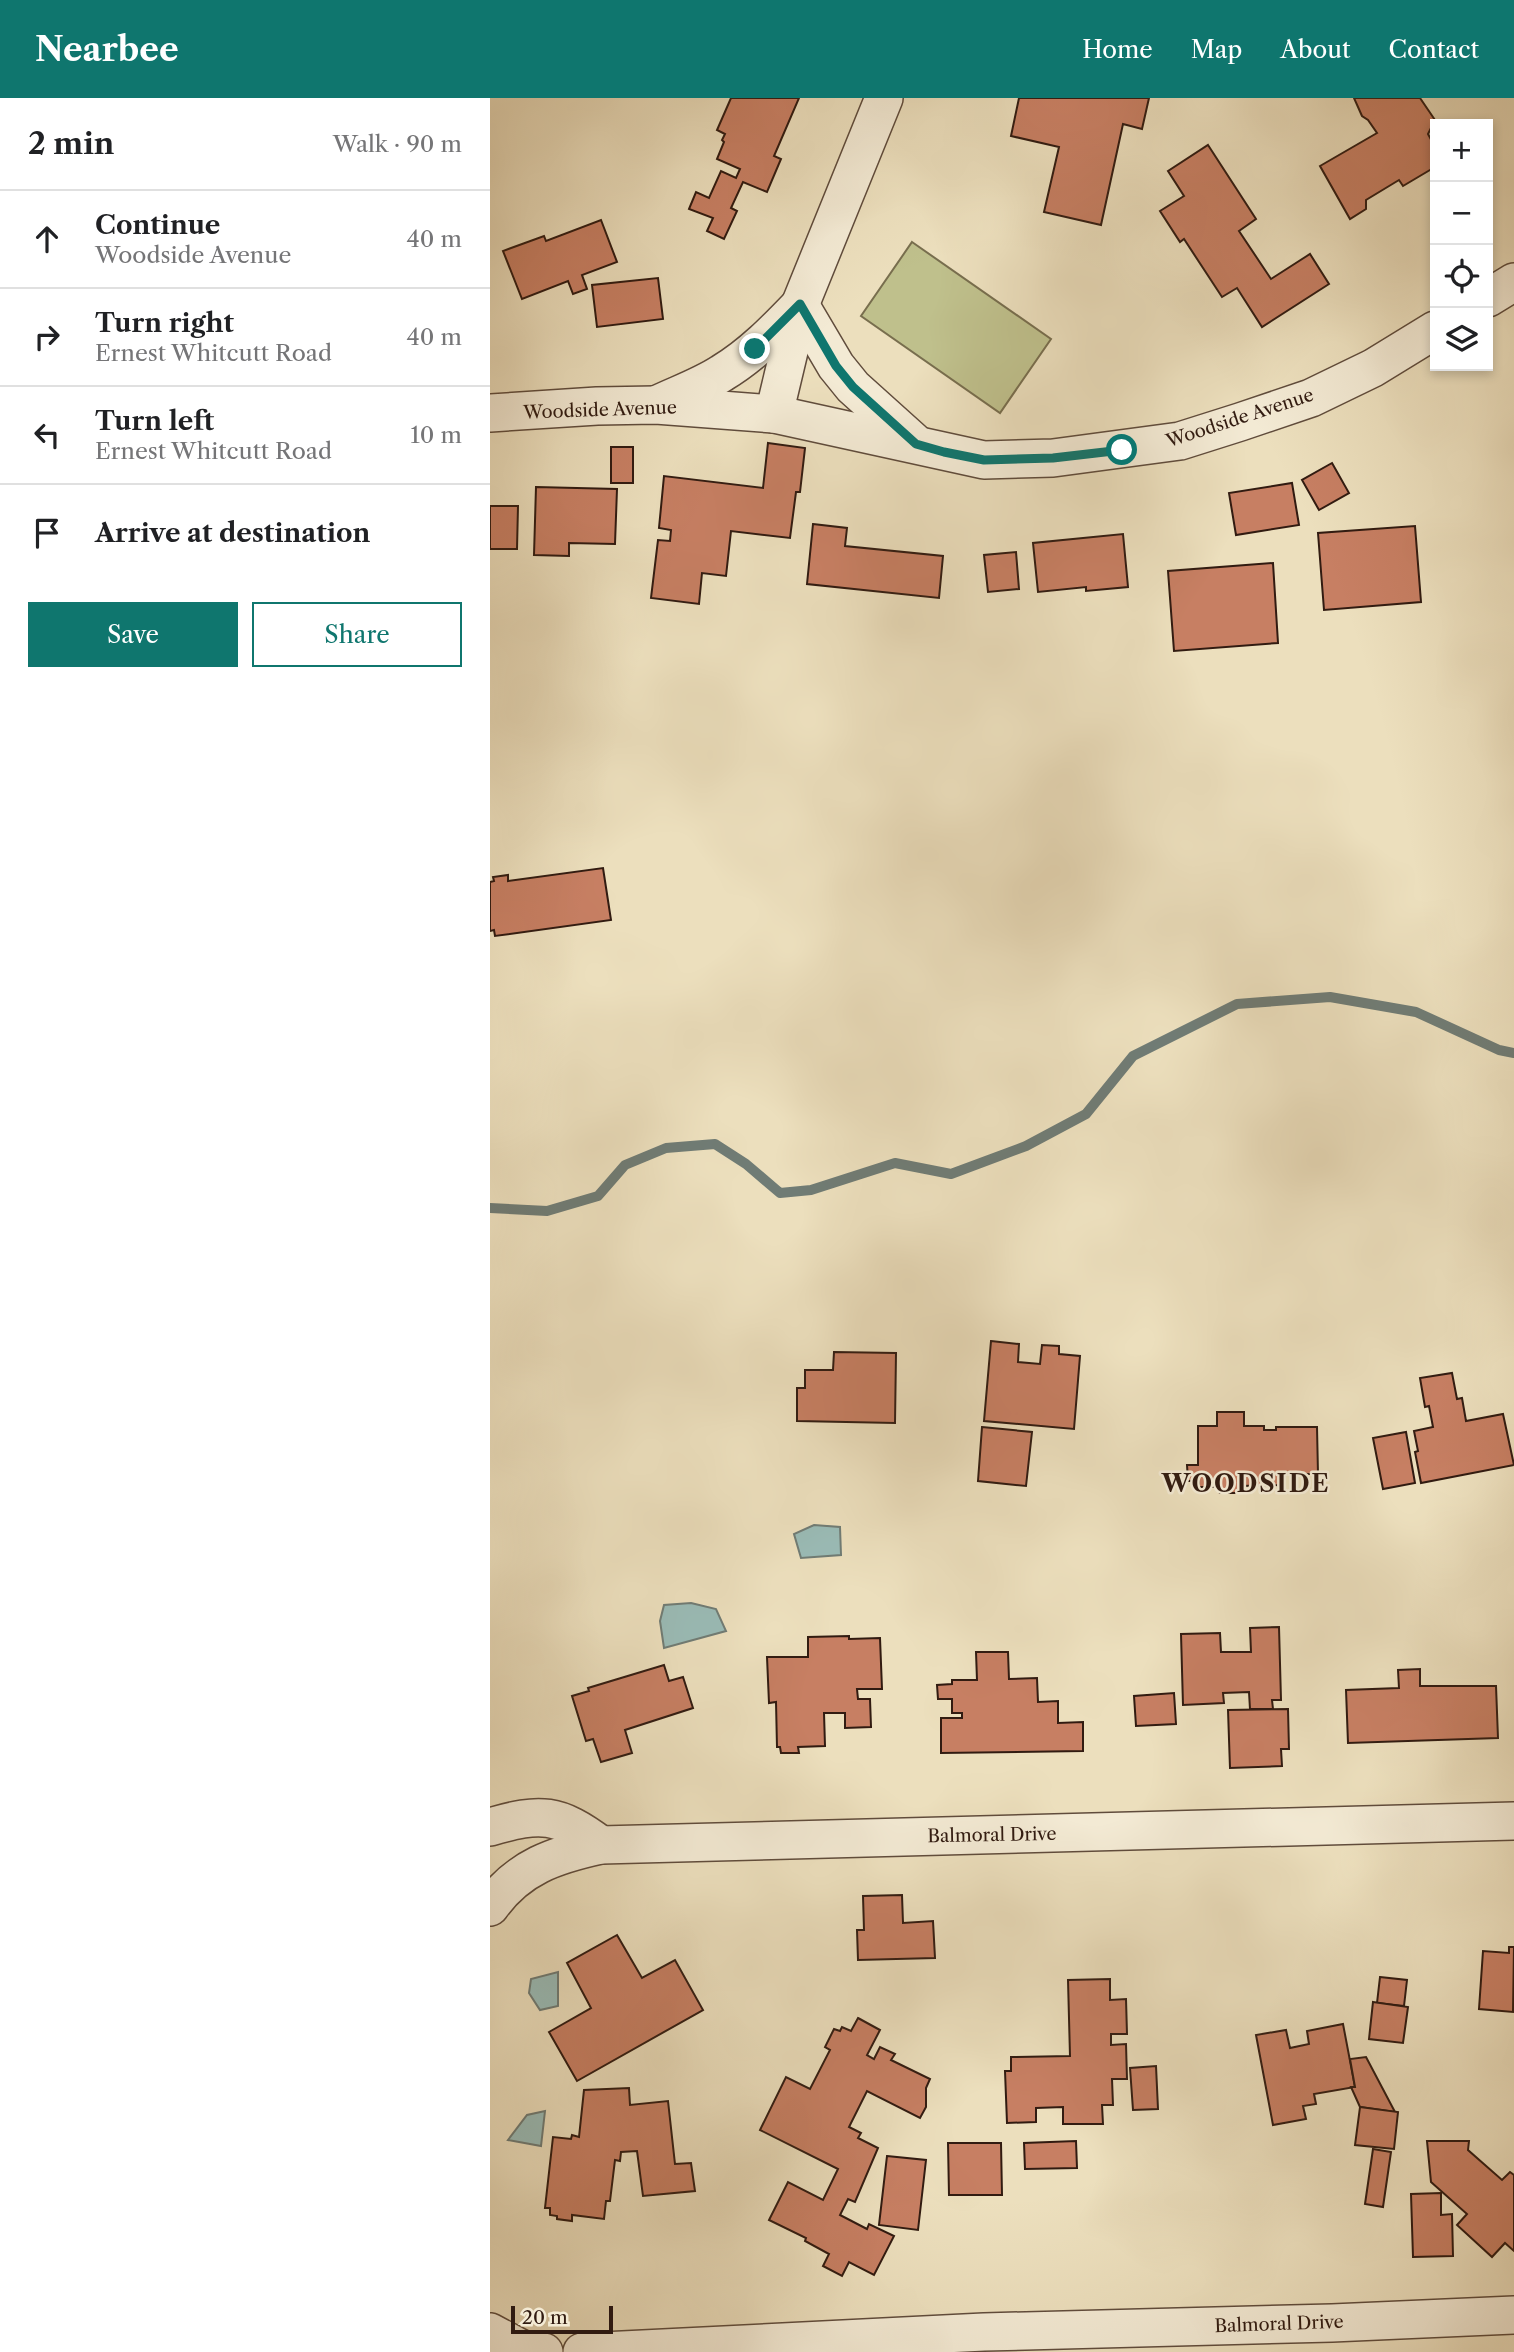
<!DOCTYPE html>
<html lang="en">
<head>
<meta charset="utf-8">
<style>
	:root { --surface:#fff; --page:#f6f6f6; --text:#202124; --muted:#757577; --line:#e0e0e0; --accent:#0f766e }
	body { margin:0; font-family:"Libre Caslon Text",serif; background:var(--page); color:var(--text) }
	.controls { position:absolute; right:21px; top:21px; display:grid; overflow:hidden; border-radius:0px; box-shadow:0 4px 10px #0003 }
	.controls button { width:63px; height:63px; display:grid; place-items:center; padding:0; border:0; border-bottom:2px solid var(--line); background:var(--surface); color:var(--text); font:35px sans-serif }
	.scale { position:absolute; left:21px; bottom:18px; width:102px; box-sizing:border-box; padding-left:7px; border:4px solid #311b11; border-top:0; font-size:19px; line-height:24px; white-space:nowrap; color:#311b11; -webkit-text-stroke:5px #f3ead4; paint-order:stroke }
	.stop { position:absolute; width:21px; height:21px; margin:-16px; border:5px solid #0f766e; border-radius:50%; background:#fff }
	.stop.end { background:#0f766e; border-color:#fff; box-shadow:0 2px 7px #0008 }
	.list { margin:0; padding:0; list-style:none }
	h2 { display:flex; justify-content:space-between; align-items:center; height:91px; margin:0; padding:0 28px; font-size:30px }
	h2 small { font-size:23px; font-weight:400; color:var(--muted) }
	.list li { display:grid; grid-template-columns:46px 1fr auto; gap:21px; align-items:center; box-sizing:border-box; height:98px; padding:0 28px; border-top:2px solid var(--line) }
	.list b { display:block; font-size:26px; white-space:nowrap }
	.list p { margin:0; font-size:23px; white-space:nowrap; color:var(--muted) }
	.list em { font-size:23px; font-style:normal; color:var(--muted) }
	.actions { display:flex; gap:14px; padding:21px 28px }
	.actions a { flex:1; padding:16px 0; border:2px solid var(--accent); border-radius:0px; text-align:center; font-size:24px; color:var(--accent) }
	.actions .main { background:var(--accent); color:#fff }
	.icon { flex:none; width:38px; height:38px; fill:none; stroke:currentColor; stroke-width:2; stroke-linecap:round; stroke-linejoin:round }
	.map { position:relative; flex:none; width:1024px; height:2254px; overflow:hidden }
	header { display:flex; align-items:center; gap:42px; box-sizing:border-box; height:98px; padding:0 35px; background:var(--accent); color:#fff }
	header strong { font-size:33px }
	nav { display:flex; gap:38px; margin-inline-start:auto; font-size:24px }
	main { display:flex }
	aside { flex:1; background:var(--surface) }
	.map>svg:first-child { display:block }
</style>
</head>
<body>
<header>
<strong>Nearbee</strong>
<nav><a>Home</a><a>Map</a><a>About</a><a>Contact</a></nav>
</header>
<main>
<aside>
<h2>2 min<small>Walk · 90 m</small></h2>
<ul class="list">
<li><svg class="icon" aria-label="ahead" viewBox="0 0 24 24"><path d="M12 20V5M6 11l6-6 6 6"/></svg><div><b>Continue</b><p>Woodside Avenue</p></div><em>40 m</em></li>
<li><svg class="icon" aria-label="right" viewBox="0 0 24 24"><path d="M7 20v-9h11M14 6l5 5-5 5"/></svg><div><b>Turn right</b><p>Ernest Whitcutt Road</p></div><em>40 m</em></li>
<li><svg class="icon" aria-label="left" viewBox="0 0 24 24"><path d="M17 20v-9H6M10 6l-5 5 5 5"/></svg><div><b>Turn left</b><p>Ernest Whitcutt Road</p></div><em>10 m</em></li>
<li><svg class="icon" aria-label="arrive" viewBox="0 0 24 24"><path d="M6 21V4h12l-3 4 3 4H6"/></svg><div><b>Arrive at destination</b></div></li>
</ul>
<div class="actions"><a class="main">Save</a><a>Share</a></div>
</aside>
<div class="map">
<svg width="1024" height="2254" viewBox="0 0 1024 2254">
	<rect width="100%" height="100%" fill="#ecdfbd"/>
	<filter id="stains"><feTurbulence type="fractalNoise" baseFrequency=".00286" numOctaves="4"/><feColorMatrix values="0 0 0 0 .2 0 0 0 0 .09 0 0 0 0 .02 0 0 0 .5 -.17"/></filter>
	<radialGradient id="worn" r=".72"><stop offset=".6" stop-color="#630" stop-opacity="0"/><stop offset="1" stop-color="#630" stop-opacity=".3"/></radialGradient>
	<path fill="#bfc08c" stroke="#786e4e" stroke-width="2" d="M422,144L561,241L510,315L371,218Z"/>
	<g fill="#9abcb7" stroke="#707c75" stroke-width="2">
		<path d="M324,1427L350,1429L351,1457L311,1460L304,1436Z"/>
		<path d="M201,1505L226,1511L236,1533L174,1550L170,1523L174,1507Z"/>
		<path d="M68,1874V1908L50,1912L39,1895L41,1881Z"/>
		<path d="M55,2013L51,2048L18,2042L37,2017Z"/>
	</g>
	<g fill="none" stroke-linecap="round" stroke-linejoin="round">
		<path stroke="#707c75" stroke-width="10" d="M0,1110L57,1113L108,1098L135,1067L176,1050L225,1046L256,1066L290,1095L321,1092L405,1065L461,1076L536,1048L596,1016L643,958L747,906L840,899L926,914L1009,952L1024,955"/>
	</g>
	<g fill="#c77f63" stroke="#311b11" stroke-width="2">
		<path d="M241,0H309L284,58L291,61L277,94L253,84L241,110L247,113L234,141L217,133L223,120L199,111L206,94L219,100L231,73L246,80L250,71L227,61L234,44L232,42L235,36L227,32Z"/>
		<path d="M529,0H659L652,31L633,26L611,127L554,114L569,49L521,38Z"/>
		<path d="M864,0H930L945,22L938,36L945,49V69L913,88L909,82L876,102V111L860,121L830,68L887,35L878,22L872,18Z"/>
		<path d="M718,47L766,121L749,133L781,181L820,156L839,186L772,229L747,190L732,199L694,141L690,144L670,113L694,98L678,73Z"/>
		<path d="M111,122L127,164L92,177L97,191L83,196L78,183L32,201L13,153L54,138L56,143Z"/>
		<path d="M168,180L173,221L107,229L102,187Z"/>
		<path d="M278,345L315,350L310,394H306L300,440L241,433L236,478L212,475L209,506L161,500L168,442L180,443L181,432L169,430L174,378L273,390Z"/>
		<rect x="121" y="349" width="22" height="36"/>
		<path d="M842,365L859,395L829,412L812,382Z"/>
		<path d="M802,385L809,427L746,437L739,395Z"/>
		<path d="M46,389L127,391L125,446L79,445V458L44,457Z"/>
		<path d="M0,408H28L27,451H0Z"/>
		<path d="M323,426L357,430L355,448L453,458L449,500L317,486Z"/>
		<path d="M925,428L931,504L834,512L828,435Z"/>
		<path d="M633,436L638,489L596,493V489L548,494L543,445Z"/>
		<path d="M526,454L529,491L498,494L494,457Z"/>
		<path d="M783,465L788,545L684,553L678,473Z"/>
		<path d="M113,770L121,822L5,838L4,832L0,833V784L4,783L3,779L18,777V783Z"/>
		<path d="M501,1243L529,1246L528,1264L550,1266L552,1247L569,1248V1256L590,1258L584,1331L494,1323Z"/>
		<path d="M344,1254L406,1255L405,1325L307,1323V1290H315V1272H343Z"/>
		<path d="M962,1275L967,1301L972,1300L976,1323L1013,1316L1024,1367L931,1385L925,1354L928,1353L924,1333L943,1329L939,1308L935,1309L930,1280Z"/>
		<path d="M727,1314H754V1328H774V1332H786V1329H827L828,1376H793V1387L750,1388V1395H730L731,1389H709V1383H698L697,1367H708V1328H727Z"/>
		<path d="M492,1329L542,1334L536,1388L488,1383Z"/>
		<path d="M916,1334L925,1385L893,1391L883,1340Z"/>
		<path d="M789,1529L791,1602H782L783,1611H760L759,1594L733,1595L734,1605L693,1607L691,1536L730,1535L731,1554H761L760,1530Z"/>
		<path d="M359,1538V1541L390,1540L392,1591H367L368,1601H380L381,1629L355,1630V1615H334L335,1648L308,1649L309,1655H291L290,1649H287L286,1604L279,1605L277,1559H318V1539Z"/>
		<path d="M486,1554H518L519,1581L547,1580L548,1604L568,1603V1625L593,1624V1653L451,1655V1620H472V1615H462V1601H448L447,1587L462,1586V1582H487Z"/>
		<path d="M174,1567L179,1583L193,1579L203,1610L135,1632L142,1655L111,1664L103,1641L96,1643L82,1598L99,1593L98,1590Z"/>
		<path d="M930,1571V1588H1006L1008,1640L858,1645L856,1592L909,1590L908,1572Z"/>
		<path d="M684,1595L686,1626L646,1628L644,1598Z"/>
		<path d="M798,1611L799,1651H791L792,1668L740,1670L738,1612Z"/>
		<path d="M412,1797L413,1825L443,1823L445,1860L368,1862L367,1832H374L373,1798Z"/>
		<path d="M127,1837L152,1880L185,1862L213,1912L87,1983L59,1934L101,1910L77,1865Z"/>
		<path d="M1019,1849H1024L1023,1914L989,1911L993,1853L1019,1855Z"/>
		<path d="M890,1879L917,1882L914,1908L887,1905Z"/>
		<path d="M620,1881V1902L636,1901L637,1936H621V1947L636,1946L637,1981H622L623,2007H612L613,2026H573V2009L546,2010V2024L517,2025L515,1973H521V1959L580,1958L578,1882Z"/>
		<path d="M883,1904L918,1909L913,1945L879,1941Z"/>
		<path d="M368,1920L390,1932L377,1957L384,1961L390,1949L405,1956L401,1962L440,1981L436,1990V2009L430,2020L377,1993L359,2029L371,2035L368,2040L388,2050L365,2104L358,2101L350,2117L377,2131L379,2126L404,2138L384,2177L359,2164L352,2178L333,2168L339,2156L315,2143L316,2140L279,2122L298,2084L333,2102L348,2071L270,2032L296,1979L320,1991L340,1952L335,1949L344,1931L350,1933L352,1929L361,1933Z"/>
		<path d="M853,1926L865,1989L824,1996L826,2006L813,2008L816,2021L783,2027L766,1937L796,1932L800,1950L819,1946L817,1933Z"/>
		<path d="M876,1959L905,2014L870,2009L861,1989H865L860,1961Z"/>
		<path d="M666,1968L668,2011L643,2012L640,1970Z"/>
		<path d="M139,1990L140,2007L178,2003L185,2066L201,2065L205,2093L153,2098L147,2053L131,2054L130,2063L125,2062L120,2103H116L114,2121L82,2117V2123L67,2121V2118L60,2117V2110H55L63,2039L81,2041L82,2037L89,2039L94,1992Z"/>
		<path d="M870,2009L908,2014L904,2051L865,2047Z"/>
		<path d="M586,2043L587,2070L535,2071L534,2045Z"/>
		<path d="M937,2043H979L978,2052L1012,2082L1020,2074L1024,2077V2153L1015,2145L1002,2159L967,2127L977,2116L941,2084Z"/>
		<path d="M458,2045H511L512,2097H459Z"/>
		<path d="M883,2051L901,2054L893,2109L875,2106Z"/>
		<path d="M397,2058L436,2062L428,2132L389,2127Z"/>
		<path d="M951,2095V2117L962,2116L963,2158L923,2159L921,2096Z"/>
	</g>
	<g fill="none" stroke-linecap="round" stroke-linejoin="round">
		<g stroke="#604c3c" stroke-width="40">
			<g id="minor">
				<path d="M998,200L1024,184"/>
				<path d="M168,306C189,296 212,288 232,275C262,257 286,232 310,207L346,268L363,289L423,343"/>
				<path d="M0,315L107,308L166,307L284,316L494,362L563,360L690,343L750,324L821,300L883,270L945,232"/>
				<path d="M284,316L310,207L394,0"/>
				<path d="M0,1729C51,1714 68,1715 111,1747"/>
				<path d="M0,1809C28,1769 65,1757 111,1747L1024,1723"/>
				<path d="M0,2234L32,2251L54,2254"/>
				<path d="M92,2254L494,2234L842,2225L1024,2217"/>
			</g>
		</g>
		<use href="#minor" stroke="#f3ead4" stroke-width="37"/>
	</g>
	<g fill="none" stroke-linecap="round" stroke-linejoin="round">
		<path stroke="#0f766e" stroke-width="9" d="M265,251L310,206L346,268L363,289L426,346L454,354L494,362L563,360L632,352"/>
	</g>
	<g text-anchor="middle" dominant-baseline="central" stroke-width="5" stroke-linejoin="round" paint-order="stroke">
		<g font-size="18" fill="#311b11" stroke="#f3ead4">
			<text transform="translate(110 312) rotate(-2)">Woodside Avenue</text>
			<text transform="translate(750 320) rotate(-18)">Woodside Avenue</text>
			<text transform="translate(502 1737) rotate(-1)">Balmoral Drive</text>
			<text transform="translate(789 2226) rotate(-2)">Balmoral Drive</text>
		</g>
		<g font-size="24" font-weight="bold" letter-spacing="2" fill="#311b11" stroke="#f3ead4">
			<text x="756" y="1385">WOODSIDE</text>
		</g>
	</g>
	<rect width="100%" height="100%" filter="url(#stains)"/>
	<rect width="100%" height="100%" fill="url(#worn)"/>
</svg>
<div class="controls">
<button>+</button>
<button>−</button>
<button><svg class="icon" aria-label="locate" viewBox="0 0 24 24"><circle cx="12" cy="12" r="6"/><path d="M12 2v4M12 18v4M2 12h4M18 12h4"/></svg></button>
<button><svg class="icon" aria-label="layers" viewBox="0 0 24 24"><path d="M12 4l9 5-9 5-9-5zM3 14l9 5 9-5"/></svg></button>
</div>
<div class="scale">20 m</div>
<div class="stop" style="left:632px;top:352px"></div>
<div class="stop end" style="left:265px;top:251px"></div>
</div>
</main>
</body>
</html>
